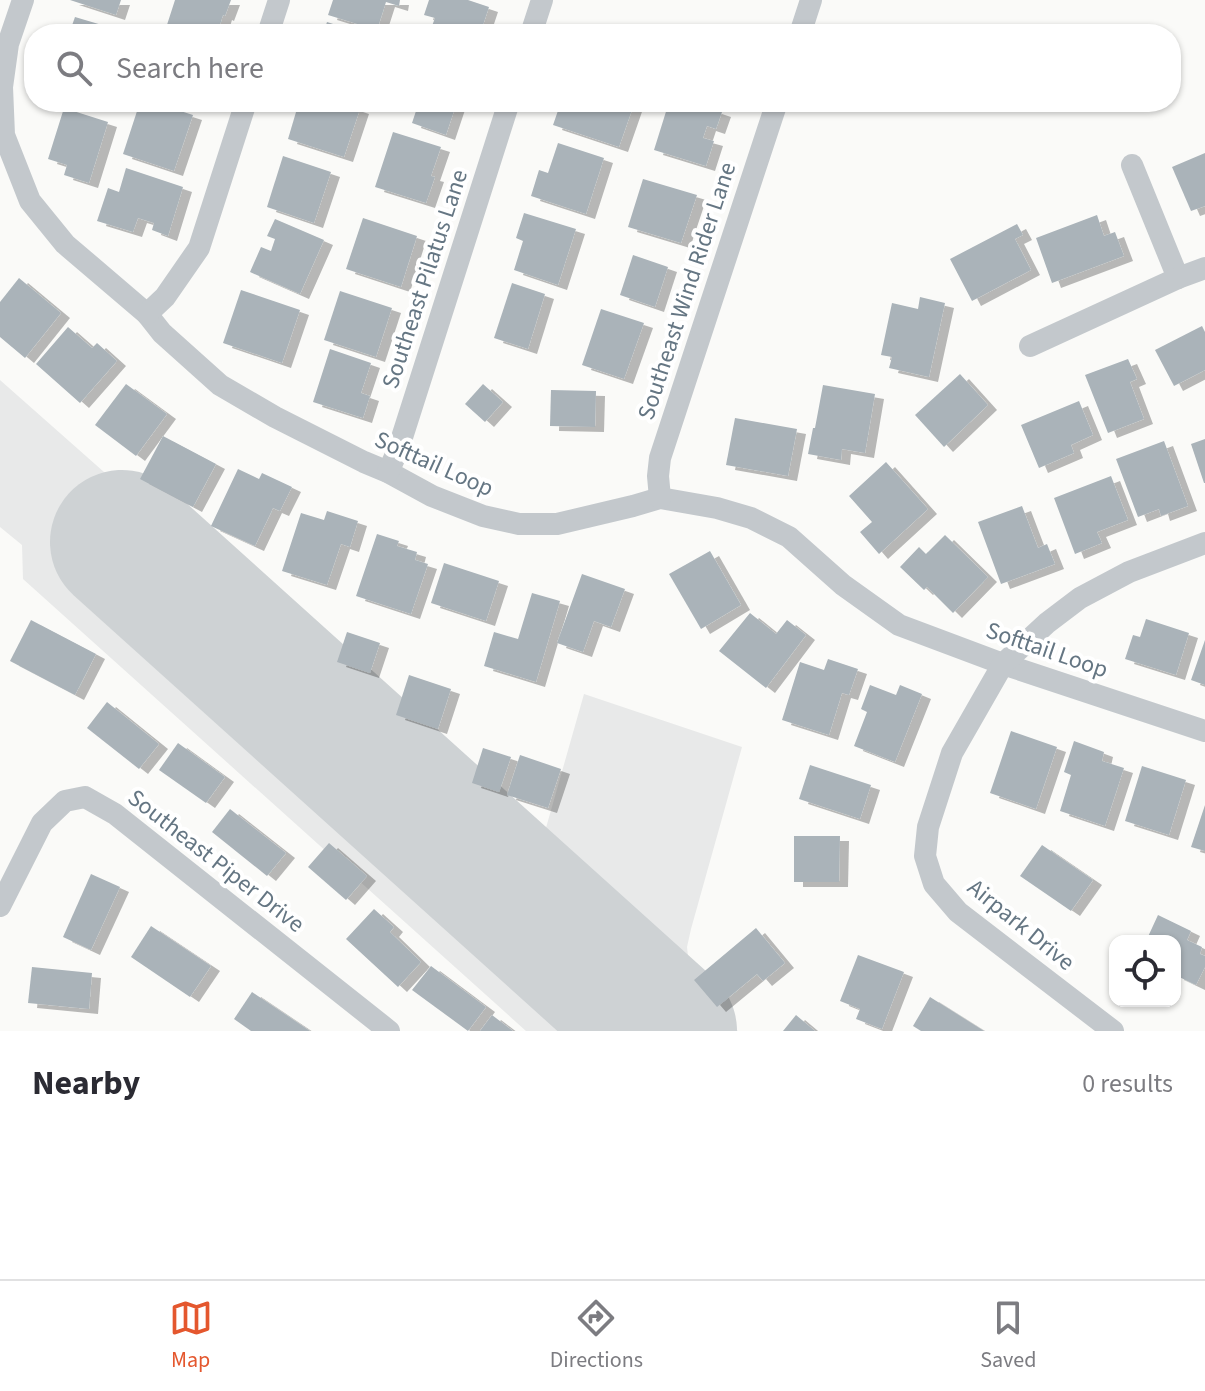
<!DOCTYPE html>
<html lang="en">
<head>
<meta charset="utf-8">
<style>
	:root { --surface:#fff; --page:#f2f2f3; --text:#2b2b33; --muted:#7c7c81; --line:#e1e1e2; --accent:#e4572e }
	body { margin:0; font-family:"Source Sans 3",sans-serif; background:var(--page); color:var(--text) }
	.controls { position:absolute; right:24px; bottom:24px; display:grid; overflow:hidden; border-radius:16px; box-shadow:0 2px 6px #0004 }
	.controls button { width:72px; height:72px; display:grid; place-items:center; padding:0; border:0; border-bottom:2px solid var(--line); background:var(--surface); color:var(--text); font:40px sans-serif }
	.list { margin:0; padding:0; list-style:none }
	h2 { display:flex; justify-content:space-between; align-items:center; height:104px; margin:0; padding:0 32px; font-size:34px }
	h2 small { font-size:26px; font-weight:400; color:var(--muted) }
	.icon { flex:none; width:44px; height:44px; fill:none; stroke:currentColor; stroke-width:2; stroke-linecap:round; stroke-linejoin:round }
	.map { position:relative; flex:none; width:1205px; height:1031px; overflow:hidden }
	.search { position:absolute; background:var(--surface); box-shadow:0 2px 6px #0004; left:24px; right:24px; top:24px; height:88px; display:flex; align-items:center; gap:20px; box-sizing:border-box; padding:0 28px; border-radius:32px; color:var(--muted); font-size:30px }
	.sheet { height:248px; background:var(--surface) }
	nav { display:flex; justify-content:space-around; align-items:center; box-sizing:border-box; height:112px; border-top:2px solid var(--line); background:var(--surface); font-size:22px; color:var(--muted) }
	nav a { display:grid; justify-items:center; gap:4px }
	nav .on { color:var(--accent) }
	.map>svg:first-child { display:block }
</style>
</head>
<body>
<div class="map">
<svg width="1205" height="1031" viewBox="0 0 1205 1031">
	<defs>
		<filter id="shadow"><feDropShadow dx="9" dy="5" stdDeviation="0" flood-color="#0004"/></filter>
	</defs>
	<rect width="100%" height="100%" fill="#fafaf8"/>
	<path fill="#e8e9e9" d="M0,380L538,856L584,694L742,747L691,929L687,947L689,965L698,991L709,1005L738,1031H526L23,579L22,545L0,527Z"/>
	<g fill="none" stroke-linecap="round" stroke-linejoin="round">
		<path stroke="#ced2d4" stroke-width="144" d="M122,542L665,1031"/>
	</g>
	<g fill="#aab3b9" filter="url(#shadow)">
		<path d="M70,0H121L116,15Z"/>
		<path d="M175,0H231L225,16L223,15L217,34H175L165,31Z"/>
		<path d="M333,0H400L399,6L386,2L377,30L328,15Z"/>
		<path d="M429,0H468L489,7L480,34H429L435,18L424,15Z"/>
		<path d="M75,17L122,31L121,34H69Z"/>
		<path d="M327,22L361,33L360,34H323Z"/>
		<path d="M140,102H152L193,115L174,171L123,154Z"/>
		<path d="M299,102H339L360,109L344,157L288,139Z"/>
		<path d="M419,102H457L446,135L412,123Z"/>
		<path d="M561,102L582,109L584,102L634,104L619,147L553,125Z"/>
		<path d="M669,102H692L722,112L716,129L707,126L703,138L714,141L706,166L654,150Z"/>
		<path d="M64,108L108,122L89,183L64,175L67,165L48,159Z"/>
		<path d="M393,132L441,147L431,176L435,177L426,203L375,187Z"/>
		<path d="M558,143L604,158L586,214L531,196L539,170L548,173Z"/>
		<path d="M1205,153V206L1191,211L1172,167Z"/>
		<path d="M283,156L331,172L314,223L267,207Z"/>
		<path d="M126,168L183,187L168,236L152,230L154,223L138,218L133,232L97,221L108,188L119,192Z"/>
		<path d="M643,179L697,195L681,243L628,227Z"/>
		<path d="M524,213L576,229L558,285L514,270L523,241L516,238Z"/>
		<path d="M1097,215L1104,236L1115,232L1124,256L1052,283L1036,238Z"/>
		<path d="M363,218L417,236L401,287L346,269Z"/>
		<path d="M275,219L324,240L300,294L250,272L261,247L271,251L275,239L267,236Z"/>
		<path d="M1017,224L1023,235L1015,239L1031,270L972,301L950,259Z"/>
		<path d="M633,255L668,267L655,307L620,295Z"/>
		<path d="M19,278L61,313L25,358L0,337V302Z"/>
		<path d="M512,283L545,294L528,349L494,338Z"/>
		<path d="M241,290L300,310L282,363L223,343Z"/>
		<path d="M340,291L392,308L376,357L324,340Z"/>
		<path d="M920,297L945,303L929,377L889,368L892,357L881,355L892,303L918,309Z"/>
		<path d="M601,309L644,323L624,379L582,365Z"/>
		<path d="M1202,326L1205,332V370L1174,386L1155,350Z"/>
		<path d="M68,327L92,348L97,343L117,361L80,403L36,364Z"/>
		<path d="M330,349L371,363L361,393L370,396L363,418L313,402Z"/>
		<path d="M1128,359L1137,379L1130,382L1144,419L1108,433L1085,375Z"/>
		<path d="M960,374L988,405L944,447L915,415Z"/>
		<path d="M126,384L167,414L136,456L95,425Z"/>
		<path d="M483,384L503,402L485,422L465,404Z"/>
		<path d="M823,385L875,394L865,453L842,449L841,460L808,454L813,428H815Z"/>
		<path d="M551,390L596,391L595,427L550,426Z"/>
		<path d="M1079,401L1093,435L1071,445L1074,453L1039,468L1021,425Z"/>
		<path d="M735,418L797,429L788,476L726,465Z"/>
		<path d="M163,436L216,464L193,507L140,479Z"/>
		<path d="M1205,439V483H1204L1191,444Z"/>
		<path d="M1164,441L1188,506L1161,516L1159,509L1138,517L1116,459Z"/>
		<path d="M886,462L928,509L879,554L860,532L872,522L849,496Z"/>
		<path d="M238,469L259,479L262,473L292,487L280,511L273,508L255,546L211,526Z"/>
		<path d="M1111,476L1128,520L1097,532L1102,543L1075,554L1054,498Z"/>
		<path d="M1022,506L1038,548L1047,544L1055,564L1001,584L978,522Z"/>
		<path d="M327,511L358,521L350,547L341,544L327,585L282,571L301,513L324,520Z"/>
		<path d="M377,534L399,541L397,546L417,552L415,560L428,564L411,614L356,596Z"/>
		<path d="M945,535L988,577L953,613L927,587L924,590L900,567L919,547L926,554Z"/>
		<path d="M710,551L741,605L701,629L669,574Z"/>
		<path d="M444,563L499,581L486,621L431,603Z"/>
		<path d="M582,574L625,589L611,627L594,621L583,652L557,643Z"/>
		<path d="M532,593L560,601L536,682L484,666L494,632L518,639Z"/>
		<path d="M750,613L776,634L787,620L806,635L766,688L719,651Z"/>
		<path d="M1146,619L1189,633L1176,675L1125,659L1133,635L1140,637Z"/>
		<path d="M31,620L96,654L75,695L10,661Z"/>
		<path d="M347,632L380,643L370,673L337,662Z"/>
		<path d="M1205,640V685L1191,680Z"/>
		<path d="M828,659L858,669L849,695L842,693L829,735L782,720L800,662L824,670Z"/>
		<path d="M409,675L451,689L438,729L396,715Z"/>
		<path d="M870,685L896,695L900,685L922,694L895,762L854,746L867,712L861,709Z"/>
		<path d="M107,702L159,744L139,769L87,728Z"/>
		<path d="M1011,731L1057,747L1036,809L990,793Z"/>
		<path d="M1074,741L1104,752L1102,761L1124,768L1105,826L1060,811L1071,775L1064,772Z"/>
		<path d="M178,743L225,777L206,803L159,770Z"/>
		<path d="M483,748L511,757L499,792L472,783Z"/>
		<path d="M520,755L561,769L548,808L507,795Z"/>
		<path d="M810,765L871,785L860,819L799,799Z"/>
		<path d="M1142,766L1186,780L1169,835L1125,821Z"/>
		<path d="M1205,805V851L1191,847Z"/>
		<path d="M230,809L286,853L267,876L212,832Z"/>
		<path d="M794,836H840L839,882H794Z"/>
		<path d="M329,843L367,876L346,900L308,867Z"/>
		<path d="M1042,845L1093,880L1071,911L1020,876Z"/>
		<path d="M91,874L120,887L91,950L63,937Z"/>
		<path d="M374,909L394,927L390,932L421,962L398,987L346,939Z"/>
		<path d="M1158,915L1191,931L1187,940L1202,947L1200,954L1205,956V967L1196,985L1175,975V941H1146Z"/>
		<path d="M151,926L211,966L190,997L131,957Z"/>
		<path d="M756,928L785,963L763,981L757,974L717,1007L694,980Z"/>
		<path d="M858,955L904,972L882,1029L856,1019L860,1009L840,1001Z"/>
		<path d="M431,966L486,1007L468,1031L412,990Z"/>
		<path d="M32,967L92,973L89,1009L28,1003Z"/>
		<path d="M252,992L310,1031H251L234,1019Z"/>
		<path d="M930,997L984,1031H921L913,1026Z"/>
		<path d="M492,1015L513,1031H480Z"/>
		<path d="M796,1015L815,1031H783Z"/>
	</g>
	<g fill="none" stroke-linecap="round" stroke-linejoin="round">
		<g stroke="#c3c8cc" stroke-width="22">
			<path d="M23,0L8,44L2,87L4,135L30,201L65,244L147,314L162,333L220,385L275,417L364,462L388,472L432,496L483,516L519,524H557L633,506L660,498L717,508L751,518L789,537L843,585L899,625L1003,664L1205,731"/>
			<path d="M268,34L279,0"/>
			<path d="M531,34L542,0"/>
			<path d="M800,34L811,0"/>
			<path d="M1132,165L1178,278"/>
			<path d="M147,314L165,297L199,248L246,102"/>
			<path d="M1030,346L1178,278L1205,268"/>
			<path d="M388,472L398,450L509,102"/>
			<path d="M660,498L658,476L660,458L777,102"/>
			<path d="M0,906L42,823L65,801L85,797L115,814L389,1031"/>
			<path d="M1113,1031L958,912L934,884L925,856L928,827L952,753L1003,664L1047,623L1080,598L1129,572L1205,543"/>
		</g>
	</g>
	<g text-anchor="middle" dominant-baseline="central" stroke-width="8" stroke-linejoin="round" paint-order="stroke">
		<g font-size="24" fill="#657683" stroke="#fff">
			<text transform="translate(425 279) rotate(-72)">Southeast Pilatus Lane</text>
			<text transform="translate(687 291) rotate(-72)">Southeast Wind Rider Lane</text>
			<text transform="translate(434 464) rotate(24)">Softtail Loop</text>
			<text transform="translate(1047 650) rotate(19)">Softtail Loop</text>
			<text transform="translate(216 861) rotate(38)">Southeast Piper Drive</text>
			<text transform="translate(1021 925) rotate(39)">Airpark Drive</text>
		</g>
	</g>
</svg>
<div class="controls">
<button><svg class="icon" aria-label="locate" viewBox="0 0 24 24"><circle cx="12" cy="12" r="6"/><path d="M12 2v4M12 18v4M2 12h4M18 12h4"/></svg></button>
</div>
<div class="search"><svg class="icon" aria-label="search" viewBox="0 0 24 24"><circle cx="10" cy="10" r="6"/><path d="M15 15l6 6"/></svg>Search here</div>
</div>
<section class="sheet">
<h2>Nearby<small>0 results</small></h2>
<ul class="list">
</ul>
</section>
<nav>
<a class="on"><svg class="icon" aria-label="map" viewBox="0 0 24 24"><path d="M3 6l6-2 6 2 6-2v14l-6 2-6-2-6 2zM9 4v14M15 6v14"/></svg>Map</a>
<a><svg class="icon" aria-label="directions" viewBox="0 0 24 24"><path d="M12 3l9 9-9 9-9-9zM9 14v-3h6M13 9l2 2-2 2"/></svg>Directions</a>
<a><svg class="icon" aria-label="saved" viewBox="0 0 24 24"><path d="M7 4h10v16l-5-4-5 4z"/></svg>Saved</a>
</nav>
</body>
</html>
